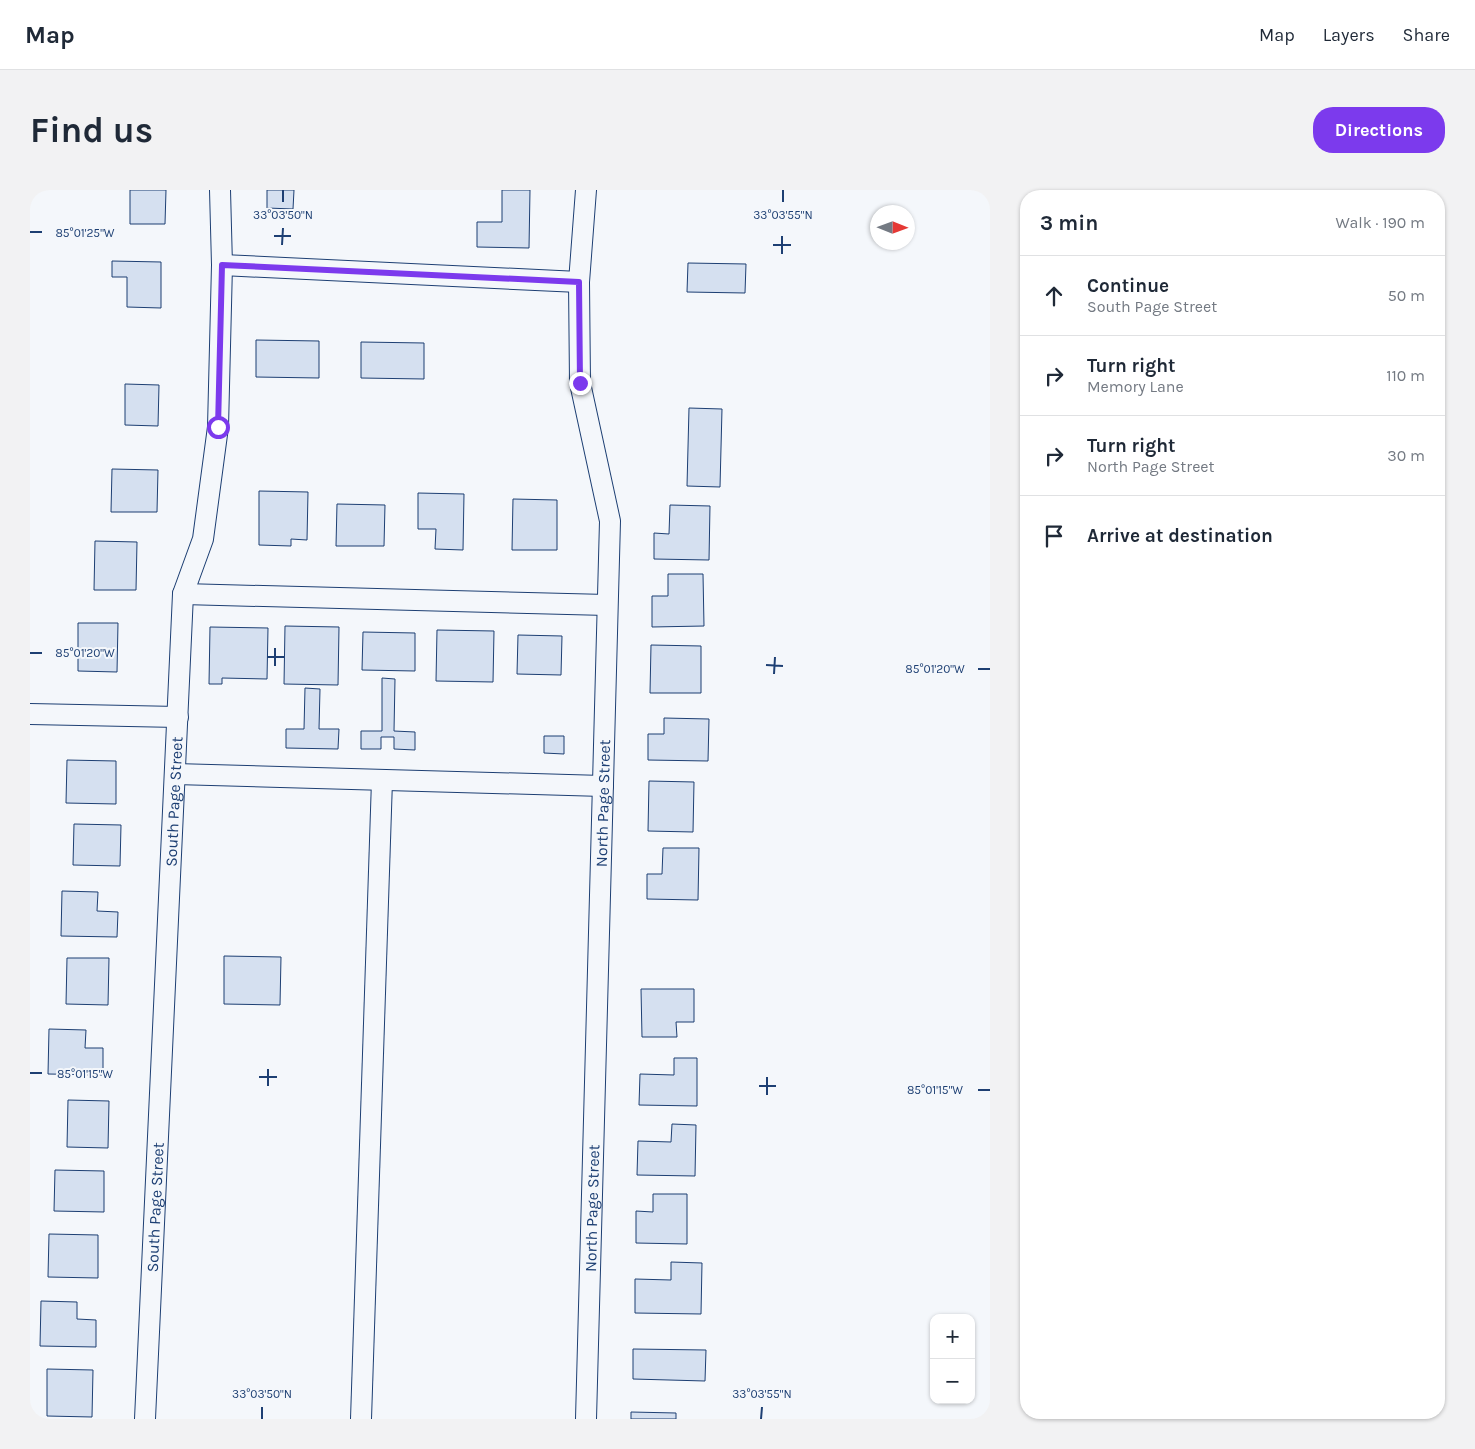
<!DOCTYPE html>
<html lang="en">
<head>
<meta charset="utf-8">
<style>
	:root { --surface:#fff; --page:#f2f2f3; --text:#1f2937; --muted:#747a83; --line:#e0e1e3; --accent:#7c3aed }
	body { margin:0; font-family:Karla,sans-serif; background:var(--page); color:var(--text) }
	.controls { position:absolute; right:15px; bottom:15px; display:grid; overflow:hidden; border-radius:10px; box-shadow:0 1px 4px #0004 }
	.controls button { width:45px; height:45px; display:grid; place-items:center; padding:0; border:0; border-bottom:1px solid var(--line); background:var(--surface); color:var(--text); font:25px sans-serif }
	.compass { position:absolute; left:840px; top:15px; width:45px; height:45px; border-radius:50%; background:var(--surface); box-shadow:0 1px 4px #0004; rotate:91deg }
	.stop { position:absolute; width:15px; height:15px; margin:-11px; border:4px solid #7c3aed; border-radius:50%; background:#fff }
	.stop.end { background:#7c3aed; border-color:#fff; box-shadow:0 1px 5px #0008 }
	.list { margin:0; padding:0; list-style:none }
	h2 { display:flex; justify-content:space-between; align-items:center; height:65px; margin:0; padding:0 20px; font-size:21px }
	h2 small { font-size:16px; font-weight:400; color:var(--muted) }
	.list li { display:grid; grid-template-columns:32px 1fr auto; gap:15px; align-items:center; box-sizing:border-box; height:80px; padding:0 20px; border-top:1px solid var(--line) }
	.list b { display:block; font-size:19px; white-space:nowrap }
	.list p { margin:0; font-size:16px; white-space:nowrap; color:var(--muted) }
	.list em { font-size:16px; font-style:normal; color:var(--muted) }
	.icon { flex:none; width:28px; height:28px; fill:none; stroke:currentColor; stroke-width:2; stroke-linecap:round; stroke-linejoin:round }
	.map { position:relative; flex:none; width:960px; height:1229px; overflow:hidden; border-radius:20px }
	header { display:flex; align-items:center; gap:30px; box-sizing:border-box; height:70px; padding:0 25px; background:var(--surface); border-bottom:1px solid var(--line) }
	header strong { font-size:24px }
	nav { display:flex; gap:28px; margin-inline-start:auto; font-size:18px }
	.intro { display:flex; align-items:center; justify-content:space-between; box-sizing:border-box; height:120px; padding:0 30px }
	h1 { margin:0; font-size:35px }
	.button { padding:12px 22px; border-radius:20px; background:var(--accent); color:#fff; font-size:18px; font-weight:700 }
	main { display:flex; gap:30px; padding:0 30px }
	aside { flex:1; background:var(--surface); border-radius:20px; box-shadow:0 1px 4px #0004 }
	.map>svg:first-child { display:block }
</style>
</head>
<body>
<header>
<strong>Map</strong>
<nav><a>Map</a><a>Layers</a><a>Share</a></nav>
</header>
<div class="intro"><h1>Find us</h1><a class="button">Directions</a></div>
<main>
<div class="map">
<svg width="960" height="1229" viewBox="0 0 960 1229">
	<rect width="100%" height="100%" fill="#f4f7fb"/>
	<g fill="#d5e0f0" stroke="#1d3f73">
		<path d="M100,0H136L135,34H100Z"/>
		<path d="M237,0H264L263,19L237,18Z"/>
		<path d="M472,0H500L499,58L447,57V32H472Z"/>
		<path d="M82,71L131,72V118L97,117V87H82Z"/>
		<path d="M658,73L716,74L715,103L657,102Z"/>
		<path d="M226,150L289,151V188L226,187Z"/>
		<path d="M331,152L394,153V189L331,188Z"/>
		<path d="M95,194L129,195L128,236L95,235Z"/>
		<path d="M659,218L692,219L690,297L657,296Z"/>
		<path d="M82,279L128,280L127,322H81Z"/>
		<path d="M229,301L278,302L277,350L261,349V356L229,355Z"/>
		<path d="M388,303L434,304L433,360L405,359L406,339H388Z"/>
		<path d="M483,309L527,310V360H482Z"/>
		<path d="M307,314L355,315L354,356H306Z"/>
		<path d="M640,315L680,316L679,370L624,369V343L639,344Z"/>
		<path d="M65,351L107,352L106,400H64Z"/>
		<path d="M638,384H673L674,436L622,437V406H638Z"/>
		<path d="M48,433H88L87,482L48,481Z"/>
		<path d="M255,436L309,437L308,495L254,494Z"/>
		<path d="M180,437L238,438L237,489L192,488V494H179Z"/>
		<path d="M407,440L464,441L463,492L406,491Z"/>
		<path d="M333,442L385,443V481L332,480Z"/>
		<path d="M488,445L532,446L531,485L487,484Z"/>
		<path d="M621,455L671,456V503H620Z"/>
		<path d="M352,488L365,489L364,541L385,542V560L364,559V547H351V559H331V541H352Z"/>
		<path d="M275,498L290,499L289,539H309L308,559L256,558V539H274Z"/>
		<path d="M634,528L679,529L678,571L618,570V544H634Z"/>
		<path d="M514,546H534V564L514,563Z"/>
		<path d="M37,570L86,571V614L36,613Z"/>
		<path d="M619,591L664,592L663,642L618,641Z"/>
		<path d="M44,634L91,635L90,676L43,675Z"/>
		<path d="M633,658H669L668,710L617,709V684H632Z"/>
		<path d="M32,701L68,702L67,721L88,722L87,747L31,746Z"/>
		<path d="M194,766L251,767L250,815L194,814Z"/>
		<path d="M37,768H79L78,815L36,814Z"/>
		<path d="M611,799H664V832H646L647,847H612Z"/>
		<path d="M19,839L56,840L55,858H73V885L18,884Z"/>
		<path d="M644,868H667V916L609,915L610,884L644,885Z"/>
		<path d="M38,910L79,911L78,958L37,957Z"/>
		<path d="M642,934L666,935L665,986L607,985L608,951L641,952Z"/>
		<path d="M25,980L74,981V1022L24,1021Z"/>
		<path d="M623,1004H657V1054L606,1053V1021L623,1022Z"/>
		<path d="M19,1044L68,1045V1088L18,1087Z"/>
		<path d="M641,1072L672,1073L671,1124L605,1123V1089L641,1090Z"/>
		<path d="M11,1111L47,1112V1129L66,1130V1157L10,1156Z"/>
		<path d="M603,1159L676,1160L675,1191L603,1189Z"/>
		<path d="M17,1179L63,1180L62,1227L17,1226Z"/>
		<path d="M601,1222L646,1223V1229H601Z"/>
	</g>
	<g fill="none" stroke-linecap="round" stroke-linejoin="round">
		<g stroke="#1d3f73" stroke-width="22">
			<g id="minor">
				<path d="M192,75L549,92"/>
				<path d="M153,404L577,415"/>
				<path d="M0,524L148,527"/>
				<path d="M145,584L573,596"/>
				<path id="s1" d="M115,1229L153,404L173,349L188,237L192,75L190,0"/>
				<path d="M331,1229L352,590"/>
				<path id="s2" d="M556,1229L580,331L550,193L549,92L556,0"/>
			</g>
		</g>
		<use href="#minor" stroke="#f4f7fb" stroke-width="20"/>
	</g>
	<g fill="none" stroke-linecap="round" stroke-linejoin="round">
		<path stroke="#7c3aed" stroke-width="6" d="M188,237L192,75L549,92L550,193"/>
	</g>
	<path fill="none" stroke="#1d3f73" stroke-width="2" d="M253,12V0M753,12V0M0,42H12M244,46H261M252,55L253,38M743,55H761M752,64V46M0,463H12M237,467H254M736,475L753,476M245,476V458M948,479H960M744,484L745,467M0,883H12M229,887H247M238,896V879M729,896H746M948,900H960M737,905V887M232,1229V1217M731,1229L732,1217"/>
	<g text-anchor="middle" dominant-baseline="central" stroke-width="4" stroke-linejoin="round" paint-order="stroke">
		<g font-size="16" fill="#1d3f73" stroke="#f4f7fb">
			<text stroke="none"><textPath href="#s1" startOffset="618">South Page Street</textPath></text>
			<text stroke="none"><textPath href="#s2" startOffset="616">North Page Street</textPath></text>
			<text stroke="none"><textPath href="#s1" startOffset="212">South Page Street</textPath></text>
			<text stroke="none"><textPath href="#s2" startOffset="211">North Page Street</textPath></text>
		</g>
	</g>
	<g font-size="12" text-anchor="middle" fill="#1d3f73" stroke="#f4f7fb" stroke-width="4" stroke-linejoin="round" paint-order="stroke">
		<text x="253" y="29">33°03'50"N</text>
		<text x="753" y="29">33°03'55"N</text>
		<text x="55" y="47">85°01'25"W</text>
		<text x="55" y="467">85°01'20"W</text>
		<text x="905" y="483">85°01'20"W</text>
		<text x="55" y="888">85°01'15"W</text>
		<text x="905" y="904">85°01'15"W</text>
		<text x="232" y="1208">33°03'50"N</text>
		<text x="732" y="1208">33°03'55"N</text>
	</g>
</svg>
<div class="controls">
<button>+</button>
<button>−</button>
</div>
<svg class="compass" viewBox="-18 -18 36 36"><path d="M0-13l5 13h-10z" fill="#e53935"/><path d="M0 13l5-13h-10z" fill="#747a83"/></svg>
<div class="stop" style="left:188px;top:237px"></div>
<div class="stop end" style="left:550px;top:193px"></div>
</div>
<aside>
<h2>3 min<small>Walk · 190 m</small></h2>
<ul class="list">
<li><svg class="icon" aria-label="ahead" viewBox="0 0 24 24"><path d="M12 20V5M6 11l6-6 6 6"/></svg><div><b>Continue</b><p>South Page Street</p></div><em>50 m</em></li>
<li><svg class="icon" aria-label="right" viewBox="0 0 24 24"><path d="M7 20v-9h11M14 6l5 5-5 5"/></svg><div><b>Turn right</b><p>Memory Lane</p></div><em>110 m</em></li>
<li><svg class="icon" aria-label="right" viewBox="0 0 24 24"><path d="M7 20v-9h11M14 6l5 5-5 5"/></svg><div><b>Turn right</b><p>North Page Street</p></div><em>30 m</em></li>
<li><svg class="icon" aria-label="arrive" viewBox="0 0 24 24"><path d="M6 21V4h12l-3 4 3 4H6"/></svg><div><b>Arrive at destination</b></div></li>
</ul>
</aside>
</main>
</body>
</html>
